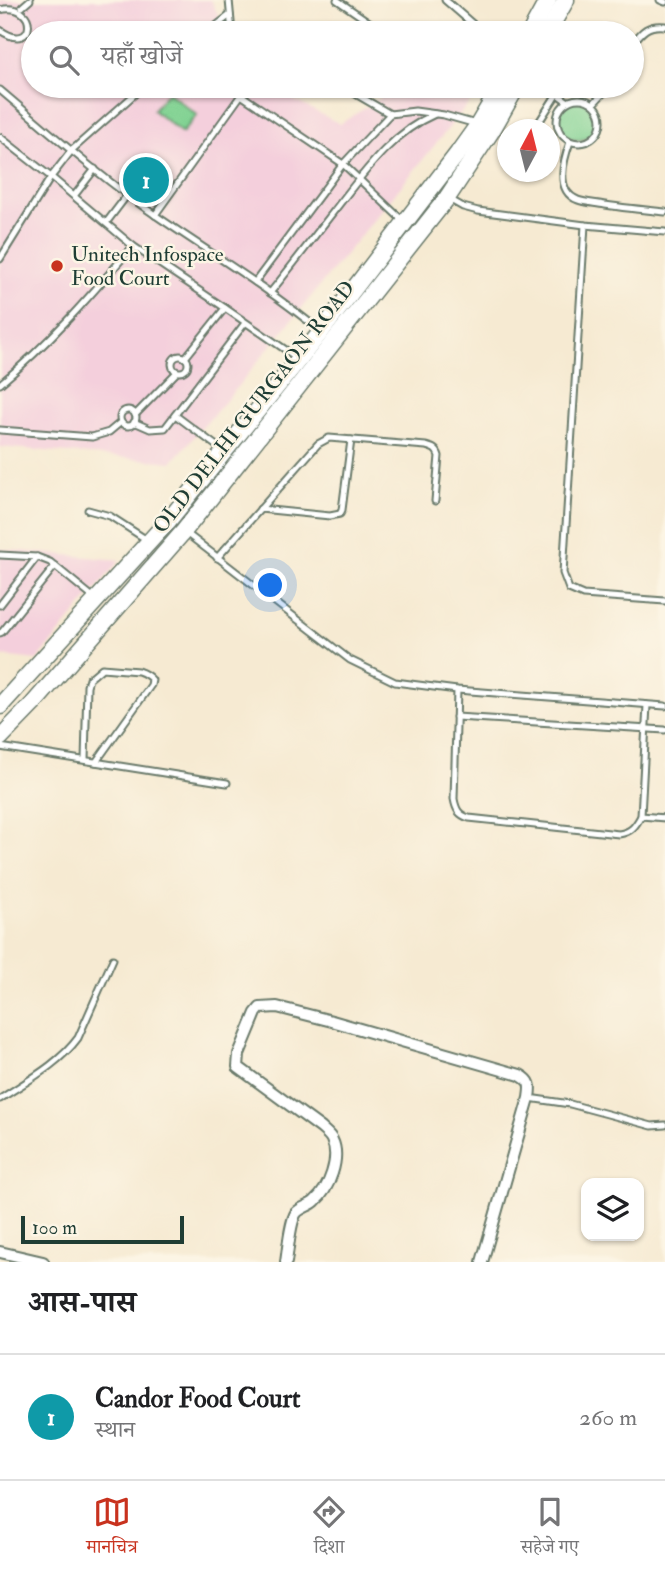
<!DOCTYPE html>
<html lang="hi">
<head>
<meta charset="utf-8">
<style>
	:root { --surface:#fff; --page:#f6f6f6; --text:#202124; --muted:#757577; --line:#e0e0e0; --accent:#c8321e }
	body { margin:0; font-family:"IM FELL Double Pica","Noto Serif Devanagari",serif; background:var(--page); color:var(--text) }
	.controls { position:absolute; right:21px; bottom:21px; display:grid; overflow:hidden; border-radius:14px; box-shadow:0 2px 5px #0004 }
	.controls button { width:63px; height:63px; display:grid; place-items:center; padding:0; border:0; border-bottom:2px solid var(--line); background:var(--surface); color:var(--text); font:35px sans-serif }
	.compass { position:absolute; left:497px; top:119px; width:63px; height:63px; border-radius:50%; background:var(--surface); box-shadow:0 2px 5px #0004; rotate:7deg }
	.scale { position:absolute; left:21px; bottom:18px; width:163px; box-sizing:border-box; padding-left:7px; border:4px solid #1f3d34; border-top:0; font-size:19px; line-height:24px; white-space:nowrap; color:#1f3d34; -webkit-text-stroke:5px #fcf5e5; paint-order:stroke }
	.you { position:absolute; left:271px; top:586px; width:24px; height:24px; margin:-18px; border:5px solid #fff; border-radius:50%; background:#1a73e8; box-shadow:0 0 0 10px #1a73e833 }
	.badge { display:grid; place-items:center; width:46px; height:46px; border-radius:50%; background:var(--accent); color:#fff; font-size:23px; font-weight:700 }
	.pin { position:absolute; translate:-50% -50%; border:4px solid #fff; box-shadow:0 2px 7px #0006 }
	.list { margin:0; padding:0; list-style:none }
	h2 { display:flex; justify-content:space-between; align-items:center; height:91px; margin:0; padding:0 28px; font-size:30px }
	h2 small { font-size:23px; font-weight:400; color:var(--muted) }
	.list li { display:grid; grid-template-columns:46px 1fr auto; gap:21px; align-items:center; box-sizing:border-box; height:126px; padding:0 28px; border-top:2px solid var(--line) }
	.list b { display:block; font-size:26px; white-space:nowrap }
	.list p { margin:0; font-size:23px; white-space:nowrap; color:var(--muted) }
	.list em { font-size:23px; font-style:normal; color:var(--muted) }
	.icon { flex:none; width:38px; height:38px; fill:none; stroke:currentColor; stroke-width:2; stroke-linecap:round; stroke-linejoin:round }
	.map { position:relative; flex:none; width:665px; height:1262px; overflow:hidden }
	.search { position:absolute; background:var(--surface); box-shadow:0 2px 5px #0004; left:21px; right:21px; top:21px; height:77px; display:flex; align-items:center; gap:18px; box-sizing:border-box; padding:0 24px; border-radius:38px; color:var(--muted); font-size:26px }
	.sheet { height:217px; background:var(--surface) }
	nav { display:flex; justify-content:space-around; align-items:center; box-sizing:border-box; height:98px; border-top:2px solid var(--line); background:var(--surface); font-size:19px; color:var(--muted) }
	nav a { display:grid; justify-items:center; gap:4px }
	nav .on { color:var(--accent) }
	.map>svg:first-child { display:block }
</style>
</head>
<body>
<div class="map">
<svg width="665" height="1262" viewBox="0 0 665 1262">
	<rect width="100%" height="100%" fill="#fcf5e5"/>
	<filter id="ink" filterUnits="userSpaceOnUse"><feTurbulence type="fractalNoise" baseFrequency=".0143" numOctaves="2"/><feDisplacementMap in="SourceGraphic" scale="14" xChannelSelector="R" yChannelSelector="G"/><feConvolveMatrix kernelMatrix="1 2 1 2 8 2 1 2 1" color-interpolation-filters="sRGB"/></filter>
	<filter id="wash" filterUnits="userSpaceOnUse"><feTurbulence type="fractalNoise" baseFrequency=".00686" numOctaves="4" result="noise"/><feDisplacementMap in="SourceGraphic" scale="28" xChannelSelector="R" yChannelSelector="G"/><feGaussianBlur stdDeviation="1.57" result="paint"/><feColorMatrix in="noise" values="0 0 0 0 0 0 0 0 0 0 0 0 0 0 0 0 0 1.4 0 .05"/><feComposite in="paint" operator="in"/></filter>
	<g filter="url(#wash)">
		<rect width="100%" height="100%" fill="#f6ead2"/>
		<g fill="#f4cfdc">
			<path d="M0,0H211L227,33H33V86H267L340,124L399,86H483L224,403L172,462L0,447Z"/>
			<path d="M0,549L120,560L37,660L0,656Z"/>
		</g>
		<g fill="#7fd191" stroke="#4f8762" stroke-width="2">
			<path d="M168,92L197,115L182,133L153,110Z"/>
			<circle cx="578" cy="120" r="20"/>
		</g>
	</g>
	<g filter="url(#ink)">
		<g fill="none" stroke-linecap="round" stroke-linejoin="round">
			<g stroke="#6a7a6b" stroke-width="9">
				<g id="service">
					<path d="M229,0L232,33"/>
					<path d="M337,0L385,33"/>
					<path d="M445,0L483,33"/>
					<path d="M660,0L665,2"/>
					<path d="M22,7L30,0"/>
					<path d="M0,10C39,0 37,56 0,30"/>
					<path d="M207,33L230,15"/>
					<path d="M593,33L596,29"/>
					<path d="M632,44C642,31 648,24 665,26"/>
					<path d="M239,86L241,95L343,164L402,220"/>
					<path d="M342,86L390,114L415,111L444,115L476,124"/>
					<path d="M546,86L567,101"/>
					<path d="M0,90C51,133 102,179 158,217C212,254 268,288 319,330"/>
					<circle cx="579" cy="121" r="22"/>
					<path d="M593,104L610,86"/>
					<path d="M534,130L562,86"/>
					<path d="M0,137L51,177L133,246L225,308"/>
					<path d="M570,142C564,159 554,191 578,200C586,203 597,203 605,205C625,208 645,210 665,212"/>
					<path d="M74,196L95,169"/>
					<path d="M449,199L463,207L478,211L585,225L665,232"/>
					<path d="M155,215L241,95L254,86"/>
					<path d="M106,223L128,194"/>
					<path d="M585,225L563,573L569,589L583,595L665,601"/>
					<path d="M0,259L51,177L72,150L144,86"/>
					<path d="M255,282L343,164L390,114"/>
					<path d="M270,293C292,266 313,238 334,211C363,174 391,133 435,114"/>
					<circle cx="180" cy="364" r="8"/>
					<path d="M185,358L225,308L296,357"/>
					<path d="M0,384C50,343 91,295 133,246"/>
					<circle cx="128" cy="418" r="8"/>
					<path d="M135,415L177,372"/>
					<path d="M175,415L222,450"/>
					<path d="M134,422L150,429L165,428L245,323"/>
					<path d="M0,430L92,437L109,432L121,422"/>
					<path d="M260,509L330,516L340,514L342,510L351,440"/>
					<path d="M88,510L110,516L147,540"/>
					<path d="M186,533L350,660L395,682L457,690L665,706"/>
					<path d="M0,555L37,557L50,562L94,598"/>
					<path d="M217,558L318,444L329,438L426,446C433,448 437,449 439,456L435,501"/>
					<path d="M0,605L37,557"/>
					<path d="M0,633L2,632L55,566"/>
					<path d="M457,690L454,799C456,810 459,815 469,818L619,834C631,832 635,827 641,816L647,705"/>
					<path d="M456,717L665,730"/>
					<path d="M0,747L227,783"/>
					<path d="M85,760L87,686L89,679L102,668L138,671C144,673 148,675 152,680L151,685L96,762"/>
					<path d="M641,816L665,818"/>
					<path d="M529,1098L570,1104L652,1126L665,1125"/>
					<path d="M0,1099C27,1081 59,1064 78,1038L113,959"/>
				</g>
			</g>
			<g stroke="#6a7a6b" stroke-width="14">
				<g id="minor">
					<path d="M0,1252L43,1262"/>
					<path d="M286,1262C288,1250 290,1222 296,1213C301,1207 310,1206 315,1201C329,1189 341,1158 332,1140C330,1135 325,1132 321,1128L238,1067L239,1054L256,1013L260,1008L277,1007L332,1021L520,1075C531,1081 531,1085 529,1098L482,1262"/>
				</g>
			</g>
			<g stroke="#6a7a6b" stroke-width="19">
				<g id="secondary">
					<path d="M530,33L548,0"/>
					<path d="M547,33L566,0"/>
					<path d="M0,706L169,520L321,332L458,153L478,125L501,86"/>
					<path d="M0,738L33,704L184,531L447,198L492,130L517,86"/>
				</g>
			</g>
			<use href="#service" stroke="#fff" stroke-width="5"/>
			<use href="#minor" stroke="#fff" stroke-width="10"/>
			<use href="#secondary" stroke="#fff" stroke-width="16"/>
		</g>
	</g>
	<circle fill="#c8321e" stroke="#fcf5e5" stroke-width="2.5" cx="57" cy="266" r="7"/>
	<g text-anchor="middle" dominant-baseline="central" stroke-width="5" stroke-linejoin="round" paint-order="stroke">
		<g font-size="21" fill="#1f3d34" stroke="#fcf5e5" text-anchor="start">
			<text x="71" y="254">Unitech Infospace<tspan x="71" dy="24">Food Court</tspan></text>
		</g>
		<g font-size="21" fill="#1f3d34" stroke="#fcf5e5">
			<text transform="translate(254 407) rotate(-52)">OLD DELHI GURGAON ROAD</text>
		</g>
	</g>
</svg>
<div class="controls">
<button><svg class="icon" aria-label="layers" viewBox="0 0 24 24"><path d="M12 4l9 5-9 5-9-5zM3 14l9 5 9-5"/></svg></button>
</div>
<svg class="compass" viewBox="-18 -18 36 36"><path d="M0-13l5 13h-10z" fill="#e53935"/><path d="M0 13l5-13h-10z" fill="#757577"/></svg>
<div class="scale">100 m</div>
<div class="you"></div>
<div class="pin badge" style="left:146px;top:180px;background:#0f9aa8">1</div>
<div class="search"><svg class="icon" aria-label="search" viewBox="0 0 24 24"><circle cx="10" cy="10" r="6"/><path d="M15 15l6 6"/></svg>यहाँ खोजें</div>
</div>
<section class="sheet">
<h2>आस-पास<small></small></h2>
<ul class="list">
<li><span class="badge" style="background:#0f9aa8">1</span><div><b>Candor Food Court</b><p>स्थान</p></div><em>260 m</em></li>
</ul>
</section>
<nav>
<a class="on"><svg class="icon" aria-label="map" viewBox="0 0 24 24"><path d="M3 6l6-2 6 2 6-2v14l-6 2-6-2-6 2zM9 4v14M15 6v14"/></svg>मानचित्र</a>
<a><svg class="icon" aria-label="directions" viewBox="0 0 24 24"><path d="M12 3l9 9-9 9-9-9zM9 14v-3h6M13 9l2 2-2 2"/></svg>दिशा</a>
<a><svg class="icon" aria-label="saved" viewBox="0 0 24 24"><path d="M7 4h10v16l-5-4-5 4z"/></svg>सहेजे गए</a>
</nav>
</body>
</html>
